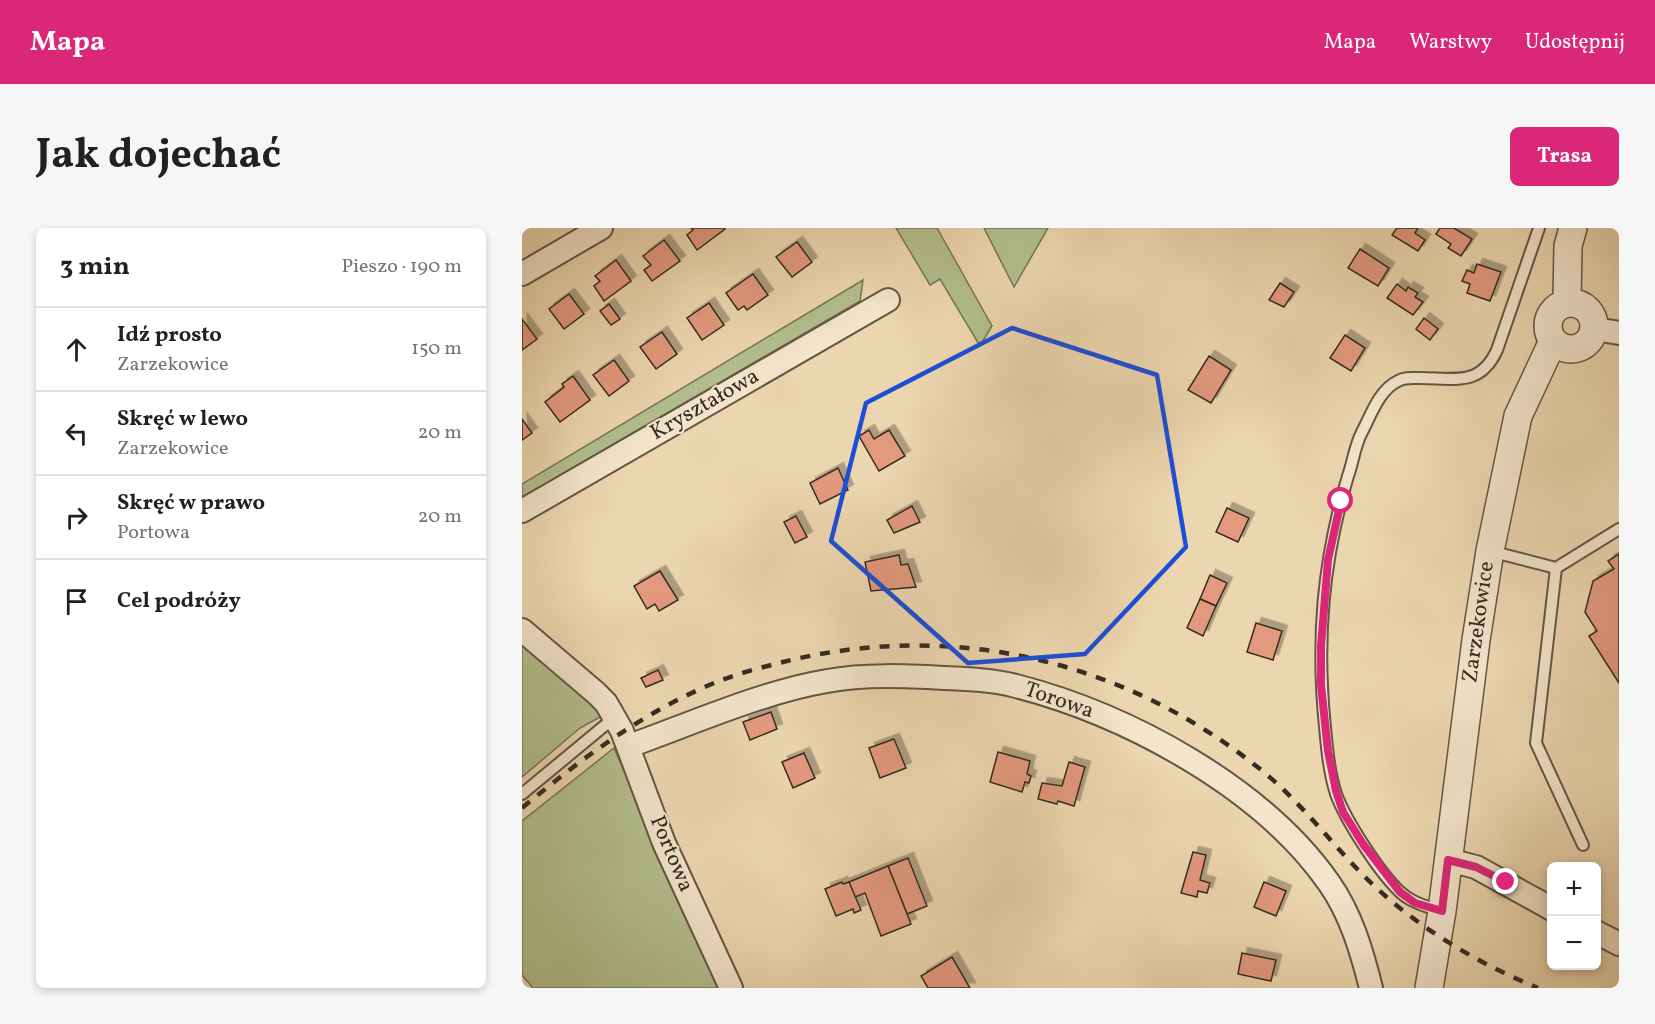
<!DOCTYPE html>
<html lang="pl">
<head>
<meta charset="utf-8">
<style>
	:root { --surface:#fff; --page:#f6f6f6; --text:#202124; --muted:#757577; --line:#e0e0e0; --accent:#db2777 }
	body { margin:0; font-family:Vollkorn,serif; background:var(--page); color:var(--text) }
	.controls { position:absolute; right:18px; bottom:18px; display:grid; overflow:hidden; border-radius:9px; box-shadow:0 3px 9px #0003 }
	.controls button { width:54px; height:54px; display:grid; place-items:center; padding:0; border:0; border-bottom:2px solid var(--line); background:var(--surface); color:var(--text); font:30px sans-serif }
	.stop { position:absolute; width:18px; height:18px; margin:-14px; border:4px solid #db2777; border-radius:50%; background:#fff }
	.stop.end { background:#db2777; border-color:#fff; box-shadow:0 2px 6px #0008 }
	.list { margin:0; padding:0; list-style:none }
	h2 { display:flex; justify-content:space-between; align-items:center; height:78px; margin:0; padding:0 24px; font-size:26px }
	h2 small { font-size:20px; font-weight:400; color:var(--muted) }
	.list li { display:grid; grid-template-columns:39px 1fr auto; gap:18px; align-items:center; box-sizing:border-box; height:84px; padding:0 24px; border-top:2px solid var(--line) }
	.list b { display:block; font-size:22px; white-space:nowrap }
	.list p { margin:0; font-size:20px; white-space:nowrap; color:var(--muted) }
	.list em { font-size:20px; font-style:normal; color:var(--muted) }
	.icon { flex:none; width:33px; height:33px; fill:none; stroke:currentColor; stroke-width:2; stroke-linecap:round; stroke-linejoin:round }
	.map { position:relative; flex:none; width:1097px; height:760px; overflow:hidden; border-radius:9px }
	header { display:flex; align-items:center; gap:36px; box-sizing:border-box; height:84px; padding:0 30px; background:var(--accent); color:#fff }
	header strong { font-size:28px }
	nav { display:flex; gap:33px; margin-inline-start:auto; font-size:21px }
	.intro { display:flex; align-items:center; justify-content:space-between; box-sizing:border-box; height:144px; padding:0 36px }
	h1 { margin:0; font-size:42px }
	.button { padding:15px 27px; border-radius:9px; background:var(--accent); color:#fff; font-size:21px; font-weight:700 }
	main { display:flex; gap:36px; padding:0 36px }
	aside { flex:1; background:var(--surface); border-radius:9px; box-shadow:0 3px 9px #0003 }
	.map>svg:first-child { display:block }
</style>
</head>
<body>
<header>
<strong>Mapa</strong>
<nav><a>Mapa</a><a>Warstwy</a><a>Udostępnij</a></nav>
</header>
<div class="intro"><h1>Jak dojechać</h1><a class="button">Trasa</a></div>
<main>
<aside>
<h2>3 min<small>Pieszo · 190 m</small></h2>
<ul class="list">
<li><svg class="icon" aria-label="ahead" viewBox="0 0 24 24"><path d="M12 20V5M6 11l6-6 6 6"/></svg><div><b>Idź prosto</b><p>Zarzekowice</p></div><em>150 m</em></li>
<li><svg class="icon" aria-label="left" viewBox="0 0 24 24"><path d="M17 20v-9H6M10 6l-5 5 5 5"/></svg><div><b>Skręć w lewo</b><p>Zarzekowice</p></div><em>20 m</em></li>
<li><svg class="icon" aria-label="right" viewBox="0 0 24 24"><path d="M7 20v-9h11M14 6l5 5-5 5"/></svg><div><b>Skręć w prawo</b><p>Portowa</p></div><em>20 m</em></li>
<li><svg class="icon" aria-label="arrive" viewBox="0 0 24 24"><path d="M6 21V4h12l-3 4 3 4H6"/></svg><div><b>Cel podróży</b></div></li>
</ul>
</aside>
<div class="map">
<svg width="1097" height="760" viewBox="0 0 1097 760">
	<defs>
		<filter id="shadow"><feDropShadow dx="5.5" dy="-5.5" stdDeviation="0" flood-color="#0004"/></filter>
	</defs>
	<rect width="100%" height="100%" fill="#ecd6af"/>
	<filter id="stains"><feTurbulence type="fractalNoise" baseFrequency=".00333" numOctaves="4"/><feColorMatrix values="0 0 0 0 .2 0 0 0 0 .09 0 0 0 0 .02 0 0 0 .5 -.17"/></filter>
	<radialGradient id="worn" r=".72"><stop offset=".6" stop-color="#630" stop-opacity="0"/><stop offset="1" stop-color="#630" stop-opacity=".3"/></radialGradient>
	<g fill="#b3be8e" stroke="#747558" stroke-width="1.5">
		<path d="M374,0H415L470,98L458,118L418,51L408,57Z"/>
		<path d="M462,0H526L492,59Z"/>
		<path d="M341,52L338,73L0,269V256Z"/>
		<path d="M0,418L64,470L80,488L58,500L0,549Z"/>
		<path d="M92,520L199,760H11L0,747V593Z"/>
	</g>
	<g fill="#e3997e" stroke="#352c22" stroke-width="1.5" filter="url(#shadow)">
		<path d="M169,0H203V1L175,22L165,7L171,2Z"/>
		<path d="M875,0H896L893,5L903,12L896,23L870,7Z"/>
		<path d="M918,0H932L950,11L939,28L926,20L929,16L914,6Z"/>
		<path d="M142,12L158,33L130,53L122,42L129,37L121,28Z"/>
		<path d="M275,14L290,34L270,49L254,29Z"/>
		<path d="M838,21L867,40L856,58L826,40Z"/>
		<path d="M94,32L109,53L82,73L72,58L78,53L73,48Z"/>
		<path d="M955,36L979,44L968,73L945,65L948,56L940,53L945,42L952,45Z"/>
		<path d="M231,46L246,67L225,82L222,78L216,82L204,65Z"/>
		<path d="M758,55L772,64L762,79L747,72Z"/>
		<path d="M875,56L884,63L886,59L896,65L893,69L901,74L891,87L865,70Z"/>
		<path d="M47,66L62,86L42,101L27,81Z"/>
		<path d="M187,75L202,97L180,112L165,90Z"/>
		<path d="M87,76L98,91L89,97L78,83Z"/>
		<path d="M902,90L916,101L908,112L894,101Z"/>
		<path d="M0,91L15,111L0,122Z"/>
		<path d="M140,104L155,126L134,141L118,119Z"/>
		<path d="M823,107L843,120L829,143L808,130Z"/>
		<path d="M687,128L709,142L689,175L666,162Z"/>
		<path d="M92,132L107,153L87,168L71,147Z"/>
		<path d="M51,148L68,172L38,194L23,174L42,159L40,156Z"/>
		<path d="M0,191L10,205L0,212Z"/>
		<path d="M347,202L352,211L367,202L383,228L357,243L337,208Z"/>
		<path d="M316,240L326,262L298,276L288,255Z"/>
		<path d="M390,278L398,294L372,305L365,292Z"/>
		<path d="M705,280L727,290L716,314L694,304Z"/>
		<path d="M274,288L285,309L273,315L262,294Z"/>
		<path d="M1097,326V455L1067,408L1075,403L1063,384L1071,353L1092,341L1086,333Z"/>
		<path d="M377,327L379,337L386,336L394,359L349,363L343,334Z"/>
		<path d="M138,343L156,372L137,383L133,376L125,381L112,358Z"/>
		<path d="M688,347L705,355L694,378L678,371Z"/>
		<path d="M678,371L694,378L681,408L665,400Z"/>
		<path d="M734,395L760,403L751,432L725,424Z"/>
		<path d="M136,442L141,452L124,459L119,450Z"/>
		<path d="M249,484L255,501L228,512L221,494Z"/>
		<path d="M372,511L384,540L358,550L347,520Z"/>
		<path d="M476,524L508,533L505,546L509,548L507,555L503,554L500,564L468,554Z"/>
		<path d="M282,525L293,550L271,560L260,534Z"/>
		<path d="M547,534L563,539L552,578L536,573L535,576L516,571L520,555L540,558Z"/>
		<path d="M671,624L684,627L678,652L688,655L685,665L676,663L675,669L659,665Z"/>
		<path d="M386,630L405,678L385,686L366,638Z"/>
		<path d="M366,638L389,696L359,708L343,665L333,669L327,654Z"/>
		<path d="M320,654L321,656L327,654L339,682L332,685L331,681L314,688L303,661Z"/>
		<path d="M742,654L764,663L754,688L732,679Z"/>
		<path d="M720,725L754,732L749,753L716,746Z"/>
		<path d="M430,729L448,760H406L399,748Z"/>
	</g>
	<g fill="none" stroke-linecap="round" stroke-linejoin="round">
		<g stroke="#635645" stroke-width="14">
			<g id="service">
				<path d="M968,323L1034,340L1097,301"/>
				<path d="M1034,340L1014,515L1061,617"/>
				<path d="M0,566L93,489"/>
				<path d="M919,683C904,678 890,675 878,664C857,644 824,593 814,566C807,544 805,521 803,499C794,411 801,332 826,248C831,234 833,217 840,204C849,187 857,162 876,153C882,149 890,150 898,150C933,150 958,159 975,122L1017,0"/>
			</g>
		</g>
		<g stroke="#635645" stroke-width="26">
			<g id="minor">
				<path d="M0,46L79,0"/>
				<path d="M1073,101L1097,105"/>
				<path d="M0,283L366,72"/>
				<path d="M0,402L74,465L84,475L100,503L142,615L209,760"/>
				<path d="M107,518C169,496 240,464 305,453C343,446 384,448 422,450C446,451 471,452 494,458C606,487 740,559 807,655C829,686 840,724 849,760"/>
				<path d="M926,632L954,639L1030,681"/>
				<path d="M1074,704L1097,716"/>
			</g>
		</g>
		<g stroke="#635645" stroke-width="30">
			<g id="tertiary">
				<path d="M1045,74L1046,18L1051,0"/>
				<circle cx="1049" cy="98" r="23"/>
				<path d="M907,760L920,683L954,412L968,323L996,188L1031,113"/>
			</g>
		</g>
		<use href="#service" stroke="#f3e4cb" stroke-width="10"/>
		<use href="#minor" stroke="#f3e4cb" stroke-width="22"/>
		<use href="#tertiary" stroke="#f3e4cb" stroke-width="27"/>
		<path stroke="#352c22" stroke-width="4.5" stroke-dasharray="10 10" stroke-linecap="butt" d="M0,580C58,532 116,488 185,458C212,446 241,439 269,432C437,393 604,434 738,541C778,573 808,614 844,650C893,698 953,734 1016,760"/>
	</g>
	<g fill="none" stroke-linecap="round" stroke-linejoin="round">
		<path stroke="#db2777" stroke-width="8" d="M819,273L806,332L799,418V457L806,523L814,563L821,584L841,616L878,664L893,675L920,683L926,632L954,639L984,654"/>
	</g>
	<path fill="none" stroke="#1d4ed8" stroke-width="4.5" stroke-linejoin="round" d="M490,100L635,147L664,319L563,426L446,435L309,313L344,175Z"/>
	<g text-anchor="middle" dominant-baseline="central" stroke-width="4.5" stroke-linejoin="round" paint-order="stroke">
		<g font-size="22" fill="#352c22" stroke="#f3e4cb">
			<text transform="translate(183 177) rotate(-30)">Kryształowa</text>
			<text transform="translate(957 394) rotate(-82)">Zarzekowice</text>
			<text transform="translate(537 473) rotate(19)">Torowa</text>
			<text transform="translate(149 626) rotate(67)">Portowa</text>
		</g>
	</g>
	<rect width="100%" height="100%" filter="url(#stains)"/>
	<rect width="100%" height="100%" fill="url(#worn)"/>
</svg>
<div class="controls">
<button>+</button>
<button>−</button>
</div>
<div class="stop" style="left:819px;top:273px"></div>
<div class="stop end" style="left:984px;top:654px"></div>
</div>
</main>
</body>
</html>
